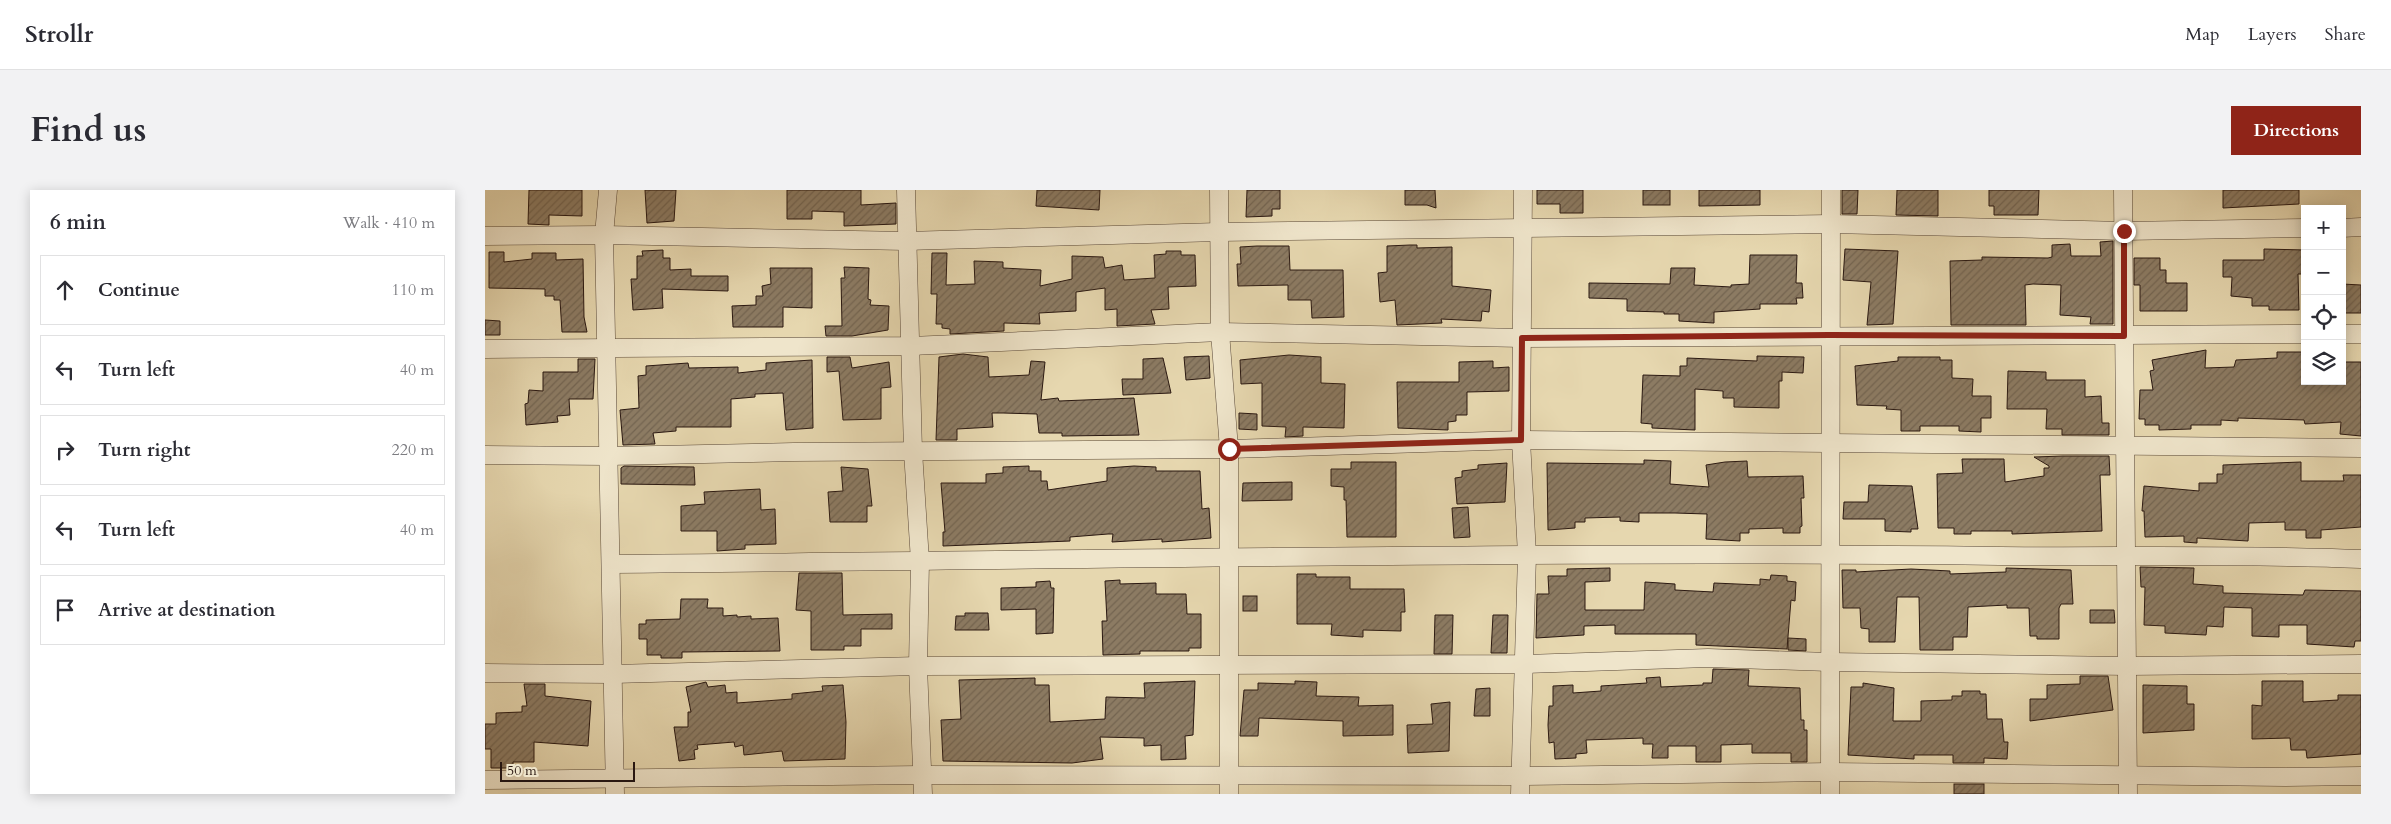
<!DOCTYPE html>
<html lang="en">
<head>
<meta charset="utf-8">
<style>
	:root { --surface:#fff; --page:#f2f2f3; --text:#2b2b33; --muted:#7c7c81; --line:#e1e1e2; --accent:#8f2418 }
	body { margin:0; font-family:Cardo,serif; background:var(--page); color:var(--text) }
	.controls { position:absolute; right:15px; top:15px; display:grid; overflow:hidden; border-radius:0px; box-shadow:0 2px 12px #0003 }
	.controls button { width:45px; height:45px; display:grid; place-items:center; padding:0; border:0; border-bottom:1px solid var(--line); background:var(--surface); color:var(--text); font:25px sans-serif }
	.scale { position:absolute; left:15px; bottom:12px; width:135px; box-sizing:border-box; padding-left:5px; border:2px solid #2a1811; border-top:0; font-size:14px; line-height:18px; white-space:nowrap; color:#2a1811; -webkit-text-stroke:4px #efe5cb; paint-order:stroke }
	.stop { position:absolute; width:15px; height:15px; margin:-11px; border:4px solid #8f2418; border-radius:50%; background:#fff }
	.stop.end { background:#8f2418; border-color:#fff; box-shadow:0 1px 5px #0008 }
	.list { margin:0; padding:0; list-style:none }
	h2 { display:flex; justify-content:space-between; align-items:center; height:65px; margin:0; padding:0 20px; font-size:21px }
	h2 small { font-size:16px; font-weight:400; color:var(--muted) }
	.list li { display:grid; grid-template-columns:32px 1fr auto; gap:15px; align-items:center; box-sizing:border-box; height:70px; margin:0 10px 10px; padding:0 10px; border:1px solid var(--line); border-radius:0px }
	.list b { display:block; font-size:19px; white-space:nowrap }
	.list em { font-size:16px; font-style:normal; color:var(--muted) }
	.icon { flex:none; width:28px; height:28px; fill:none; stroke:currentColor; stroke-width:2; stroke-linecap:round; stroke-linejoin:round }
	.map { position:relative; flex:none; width:1876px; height:604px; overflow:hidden; border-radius:0px }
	header { display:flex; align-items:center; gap:30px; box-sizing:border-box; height:70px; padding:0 25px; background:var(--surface); border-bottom:1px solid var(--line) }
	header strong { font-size:24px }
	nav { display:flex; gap:28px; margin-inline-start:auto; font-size:18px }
	.intro { display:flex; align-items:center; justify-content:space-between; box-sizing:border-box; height:120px; padding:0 30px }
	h1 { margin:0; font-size:35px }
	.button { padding:12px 22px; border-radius:0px; background:var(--accent); color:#fff; font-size:18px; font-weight:700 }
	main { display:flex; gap:30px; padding:0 30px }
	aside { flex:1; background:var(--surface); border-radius:0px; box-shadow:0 2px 12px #0003 }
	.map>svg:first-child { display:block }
</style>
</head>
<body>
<header>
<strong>Strollr</strong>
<nav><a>Map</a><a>Layers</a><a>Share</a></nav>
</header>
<div class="intro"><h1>Find us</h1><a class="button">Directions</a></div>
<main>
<aside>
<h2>6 min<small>Walk · 410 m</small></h2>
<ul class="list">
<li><svg class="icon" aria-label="ahead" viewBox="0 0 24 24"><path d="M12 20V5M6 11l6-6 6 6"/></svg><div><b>Continue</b></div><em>110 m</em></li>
<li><svg class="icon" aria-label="left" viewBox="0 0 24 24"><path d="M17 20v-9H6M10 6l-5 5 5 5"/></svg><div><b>Turn left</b></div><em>40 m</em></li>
<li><svg class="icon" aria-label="right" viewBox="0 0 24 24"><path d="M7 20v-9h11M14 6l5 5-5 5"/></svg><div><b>Turn right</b></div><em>220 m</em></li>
<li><svg class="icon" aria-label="left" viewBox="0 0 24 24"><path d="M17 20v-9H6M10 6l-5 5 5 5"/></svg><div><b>Turn left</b></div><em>40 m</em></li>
<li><svg class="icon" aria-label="arrive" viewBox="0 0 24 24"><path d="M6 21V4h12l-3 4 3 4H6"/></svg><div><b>Arrive at destination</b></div></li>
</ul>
</aside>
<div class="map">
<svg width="1876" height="604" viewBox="0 0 1876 604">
	<defs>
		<pattern id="building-hatch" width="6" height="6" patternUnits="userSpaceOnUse" patternTransform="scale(1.25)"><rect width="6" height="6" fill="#8c7b63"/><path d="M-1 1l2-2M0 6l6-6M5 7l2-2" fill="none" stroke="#736450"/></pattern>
	</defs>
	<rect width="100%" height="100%" fill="#e6d7af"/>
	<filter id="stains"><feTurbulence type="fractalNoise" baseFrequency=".004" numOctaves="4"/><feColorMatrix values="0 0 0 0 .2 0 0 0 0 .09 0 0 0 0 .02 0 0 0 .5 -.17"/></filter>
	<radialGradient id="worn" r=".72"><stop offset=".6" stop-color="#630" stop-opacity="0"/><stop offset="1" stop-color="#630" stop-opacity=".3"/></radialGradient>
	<g fill="url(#building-hatch)" stroke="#2a1811">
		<path d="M44,0H97V26L64,25V35L43,34Z"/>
		<path d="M160,0H191L189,31L162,33Z"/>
		<path d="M302,0H376V15L411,13V34L359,36V22L327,21V29H302Z"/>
		<path d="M552,0H615L614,20L551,16Z"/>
		<path d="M762,0H795V19H787V26L761,27Z"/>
		<path d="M920,0H950L951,18L942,15H920Z"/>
		<path d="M1052,0H1098V23H1075V14H1052Z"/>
		<rect x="1158" y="0" width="27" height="15"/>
		<path d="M1214,0H1275V15L1214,16Z"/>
		<path d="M1357,0H1373L1372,24H1357Z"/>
		<path d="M1412,0H1453V26L1411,25Z"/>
		<path d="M1504,0H1554L1553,25H1509V16H1504Z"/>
		<path d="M1738,0H1814V14L1738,18Z"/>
		<path d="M1628,51V134H1605L1606,127L1575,125L1576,95L1548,94L1540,95L1541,135H1466L1465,71L1497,70V67L1563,68L1567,67V55L1585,54L1586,66H1616L1615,52Z"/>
		<path d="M925,55H932V58L967,57V96L1006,100L1004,122L997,121L996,131L956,129L957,133L912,135L910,110L895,112L893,83L902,82V56Z"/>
		<path d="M772,56H804L805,80H858L859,127L827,128L826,110H803V95L753,96L752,74H756L755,57Z"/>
		<path d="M1360,59L1413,61L1408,134L1382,135L1386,92L1358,90Z"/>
		<path d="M1779,59L1820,60V84H1813L1814,120H1784V116H1767V108L1746,106L1747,87H1738V70H1779Z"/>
		<path d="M178,60V68H185V80L206,79V86H243V101L177,99L178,118L148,120L146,89H152V66H158L157,61Z"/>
		<path d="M681,61H696V65H710L711,96L683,97L684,119L666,120L670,134L632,136V119L620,120V98L591,102V121L554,123L555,134L519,133V141L465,144V139L457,138V134H451L452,104H446L447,63H462L461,95L490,94L489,71L518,72V78L556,80L555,96L587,89V66L618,67L620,78L637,75L639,90L670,88L669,65L681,64Z"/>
		<path d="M4,62H19V72L47,69V63H71V70L98,69L99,127L102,142H77L75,110H69V106H60V99L4,98Z"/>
		<path d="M1265,65H1312L1311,93H1317L1318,108H1311L1312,114H1275V119L1229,122V133L1194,131V124H1179V122L1142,121V109L1104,108V93L1185,94L1186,78H1210L1209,95L1246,97V95L1264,94Z"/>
		<path d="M1649,68H1675V80H1681V93H1702V121H1655V95H1649Z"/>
		<path d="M359,77L384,78L383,109L386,110L385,115L404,116L403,140L367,146H341L340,136H357L356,88H360Z"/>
		<path d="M285,78H327V118L298,117V137H248L247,116L271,115V106H278L277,96L286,94Z"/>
		<path d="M1857,94L1876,95V123H1857Z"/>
		<path d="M0,130L15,131V145H0Z"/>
		<path d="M1721,160L1720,178L1749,177L1751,170L1792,168V162H1820V191H1857V172H1876V246L1855,244L1856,232L1820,234L1819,230L1753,228V231L1736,230V235H1706V239L1674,240V235H1660V229H1654L1655,200H1668L1665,181L1669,180L1667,170Z"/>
		<path d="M478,164L503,167L504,187L544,185L546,171L560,172L556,210L573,208L574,211L649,208L654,245L577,246V243H554L552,224L518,223H507L508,237L472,239V250H451L454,167Z"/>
		<path d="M804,165L836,167V193L860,194L859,238L818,237V246L800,247L801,237L777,236V193L756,194L755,170Z"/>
		<path d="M724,166L725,188L701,190L699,167Z"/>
		<path d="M1272,166L1319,167L1318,183L1297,182V191H1294V218L1249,217V208H1238V201L1210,199V240L1167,238V234L1156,233L1158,185L1195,186V176H1202V168L1272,171Z"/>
		<path d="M342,167H365L367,178L404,172L406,197L396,198V229L358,230L354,181L342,182Z"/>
		<path d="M1413,167H1455V170H1467V188L1488,189L1487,206H1506V228H1496V242L1474,241V236H1435V241H1416V220L1401,219L1402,216L1372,215L1370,176L1413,171Z"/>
		<path d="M678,168L686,203L638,205L637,189H658V169Z"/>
		<path d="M93,169H110L108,209H84L85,225L72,226L73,232L41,235L40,214L43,213L44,200L58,201V182H93Z"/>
		<path d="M327,170L328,238L301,240L298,203L270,204V207L246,209V237H191V241L168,243L170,254L138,255L135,220L154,218L153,186L161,185V176L203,173L204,178L253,177V183L281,180V173Z"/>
		<path d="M1008,171V178L1024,177V201L982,202V225H971V231L963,232V240L913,238L912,192H974V172Z"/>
		<path d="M1523,181L1561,182V190H1600V207L1616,206L1617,233H1624V245H1577V239H1561L1562,219H1522Z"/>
		<path d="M754,223L772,224V240L754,239Z"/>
		<path d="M1578,266H1624L1625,285H1615L1617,341L1527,344V341H1486V344H1469V338H1453L1452,284L1478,283L1477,269H1519L1520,292L1559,286V278H1564V276L1549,267Z"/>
		<path d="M1159,270L1186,271L1185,294L1224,297L1221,275L1240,272L1262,271L1263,287L1318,286L1319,308H1316L1317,336L1315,337V343H1298V338L1264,339V343H1255V351L1221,349L1222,324L1190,323H1154V332L1135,331V327L1100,328V332H1090V338L1063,340L1062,273L1159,274Z"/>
		<path d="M866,272H911V347H862L861,310H859V297L846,296V279H866Z"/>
		<path d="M1816,272V291H1859L1858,285H1876V337L1836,340V348H1821V340H1800V332L1764,333L1763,351L1712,348V353L1699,352V346L1660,347L1659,321H1657L1659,296L1714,301V293H1732V284H1738V275Z"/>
		<path d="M1022,273L1020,312L972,314L970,288L977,287V281L993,279V275Z"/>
		<path d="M139,276L209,277L210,295L136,294V278Z"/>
		<path d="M544,276V281H556V291H562L563,300L622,291V278L649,276L671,277V281H715L717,319L724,318L726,348L677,352V349L627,352L628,344H623L585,347V351L458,356V342H460L456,293H501V284L518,283V277Z"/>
		<path d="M356,277L383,279L387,316H382V332H345L343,302L358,301Z"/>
		<path d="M807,292V310L757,311L758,293Z"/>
		<path d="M1384,295L1427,296L1433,339H1426V342L1400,341V329H1358L1359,312H1383Z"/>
		<path d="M275,299L276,320L290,319L291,354L260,355V359L232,361V341H196V316L220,314L219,302Z"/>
		<path d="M983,317L985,347L969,348L967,318Z"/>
		<path d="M1655,377L1709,378L1708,394L1738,396V403L1818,405L1820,400L1876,401V451H1870L1869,457L1822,454V435H1794V447L1767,446V418L1739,417L1738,437L1722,436L1721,445L1680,443V436L1659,435L1660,397H1656Z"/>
		<path d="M1125,378V391L1100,392V420H1159L1160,392L1190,394V400L1228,402L1229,393L1275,395V389L1285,390L1286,385L1302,386V391L1311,392L1310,411L1306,410L1302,459L1211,455V444H1130V435L1099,436V445L1051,448L1052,404H1064L1063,386H1082V379Z"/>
		<path d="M1521,378L1586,380L1588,414H1576L1574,418V449H1552V446H1545L1544,418H1522V415L1483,417L1482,447H1468V460H1435L1434,407H1412L1410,452H1384V439L1376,438L1375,418H1358L1357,380H1371V382L1426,379L1465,381V384L1521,382Z"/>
		<path d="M314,383H357L358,425L407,424V439H376V456H359V460H326V421L311,420Z"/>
		<path d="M812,384H831V387H865V399H919L920,422H916V441L878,440V447L846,445L847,434H812Z"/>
		<path d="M635,390V394L671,393V404H701L702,424H716V458H704V461H655V464L618,465L617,431H622L620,391Z"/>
		<path d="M565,391L566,398H569L568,443L551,444V419L516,420V398L551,397V392Z"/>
		<rect x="758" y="406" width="14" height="15"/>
		<path d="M196,409H223L222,418H238V426L252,425V427L266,426V429L293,428L295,461L197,462V468H176V465H162V449H154V434H161V430L195,429Z"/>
		<path d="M1605,420H1629L1630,433H1605Z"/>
		<path d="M480,423H503L504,440H470L471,426H480Z"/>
		<path d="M950,425H968L967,464H949Z"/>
		<path d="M1008,425H1023L1022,463H1006Z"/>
		<path d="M1303,448L1321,449V461L1303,460Z"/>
		<path d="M1228,479L1264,480L1263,496L1315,498L1316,530H1319V540H1322V572H1306V563H1267V554L1236,555V572H1211V556H1183V568H1167L1168,554H1158V548L1101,550L1102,563L1091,564V568L1070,569L1069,552L1064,553L1063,535L1064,516H1068V496L1088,495V503L1116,501V496L1162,493L1161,488L1175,487L1176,497L1218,495V493H1227Z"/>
		<path d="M1595,486H1623L1628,520L1545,531V509H1562V495L1595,494Z"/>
		<path d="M550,488V495H564L565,532L620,529L621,507L660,508L659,493L710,491L708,545L700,546L701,569L676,570V555L659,556V548L615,547L618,569L587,573L458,571L456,530L476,529L474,490Z"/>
		<path d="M810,491L832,492L831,506L874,507L873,516L908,515V545L858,546V531L774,528L773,546H755L759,500H773V493L810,494Z"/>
		<path d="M1777,491H1818V512L1853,510V505H1876V564L1822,568L1821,560H1806L1805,548L1767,549V515L1777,516Z"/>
		<path d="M221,492L223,497L240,495L241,503L252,502V513L307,509V504L338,501L337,496L358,495L361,532L360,569L299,571L297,561L259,565L258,555L250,557L249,552L212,555L213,559L209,560L210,569L194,571L189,537H203V522H206L201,497Z"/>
		<path d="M1378,493L1409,498L1408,531H1436V511L1467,510V506H1477V501H1495V504H1501L1502,529H1517L1519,552H1523L1522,569L1499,568V573H1468V565H1429V569L1363,565L1366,497H1378Z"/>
		<path d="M39,494H60V506L106,511L103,556L49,552V572H28V578H6V559H0V534H11V523L37,522V516H42Z"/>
		<path d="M1658,495L1702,496V514H1709V540L1658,543Z"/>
		<path d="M1005,498V526H989L991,499Z"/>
		<path d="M965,512L964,561L923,563L922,535L948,534L946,514Z"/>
		<rect x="1469" y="594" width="30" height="10"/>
	</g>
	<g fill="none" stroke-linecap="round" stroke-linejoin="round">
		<g stroke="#594838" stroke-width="19">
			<g id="minor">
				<path d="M123,0L119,45L130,604"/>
				<path d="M421,0L428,261L435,371L433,476L438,604"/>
				<path d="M734,0L735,142L744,259V604"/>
				<path d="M1638,0L1643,604"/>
				<path d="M1857,38L1876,37"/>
				<path d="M0,46L119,45L421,51L733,42L1346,34L1639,41L1820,38"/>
				<path d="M1857,144H1876"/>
				<path d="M0,159L426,156L735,142L1037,148L1820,144"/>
				<path d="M0,265L124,266L309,262L744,259L1036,250L1876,258"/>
				<path d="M126,374C589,370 1052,361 1515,366C1636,367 1756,364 1876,369"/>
				<path d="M0,483L128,484L433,476L1040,474L1223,468L1344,472L1642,476L1876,474"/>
				<path d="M0,590L437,585L1035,586L1345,582L1800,587L1876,586"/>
				<path d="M1035,604L1042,365L1036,250L1038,0"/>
				<path d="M1345,604L1346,0"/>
			</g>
		</g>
		<use href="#minor" stroke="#efe5cb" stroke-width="18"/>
	</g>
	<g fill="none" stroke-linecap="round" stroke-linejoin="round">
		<path stroke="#8f2418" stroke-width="6" d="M744,259L1036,250L1037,148L1344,145L1639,146V41"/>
	</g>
	<rect width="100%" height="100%" filter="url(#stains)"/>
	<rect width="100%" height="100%" fill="url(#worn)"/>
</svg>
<div class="controls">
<button>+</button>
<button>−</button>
<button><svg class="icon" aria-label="locate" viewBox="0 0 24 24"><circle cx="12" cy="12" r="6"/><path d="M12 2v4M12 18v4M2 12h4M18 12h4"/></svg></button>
<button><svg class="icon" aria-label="layers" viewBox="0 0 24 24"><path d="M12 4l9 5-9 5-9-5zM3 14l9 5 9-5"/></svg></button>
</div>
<div class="scale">50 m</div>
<div class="stop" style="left:744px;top:259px"></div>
<div class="stop end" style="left:1639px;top:41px"></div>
</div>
</main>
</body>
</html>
